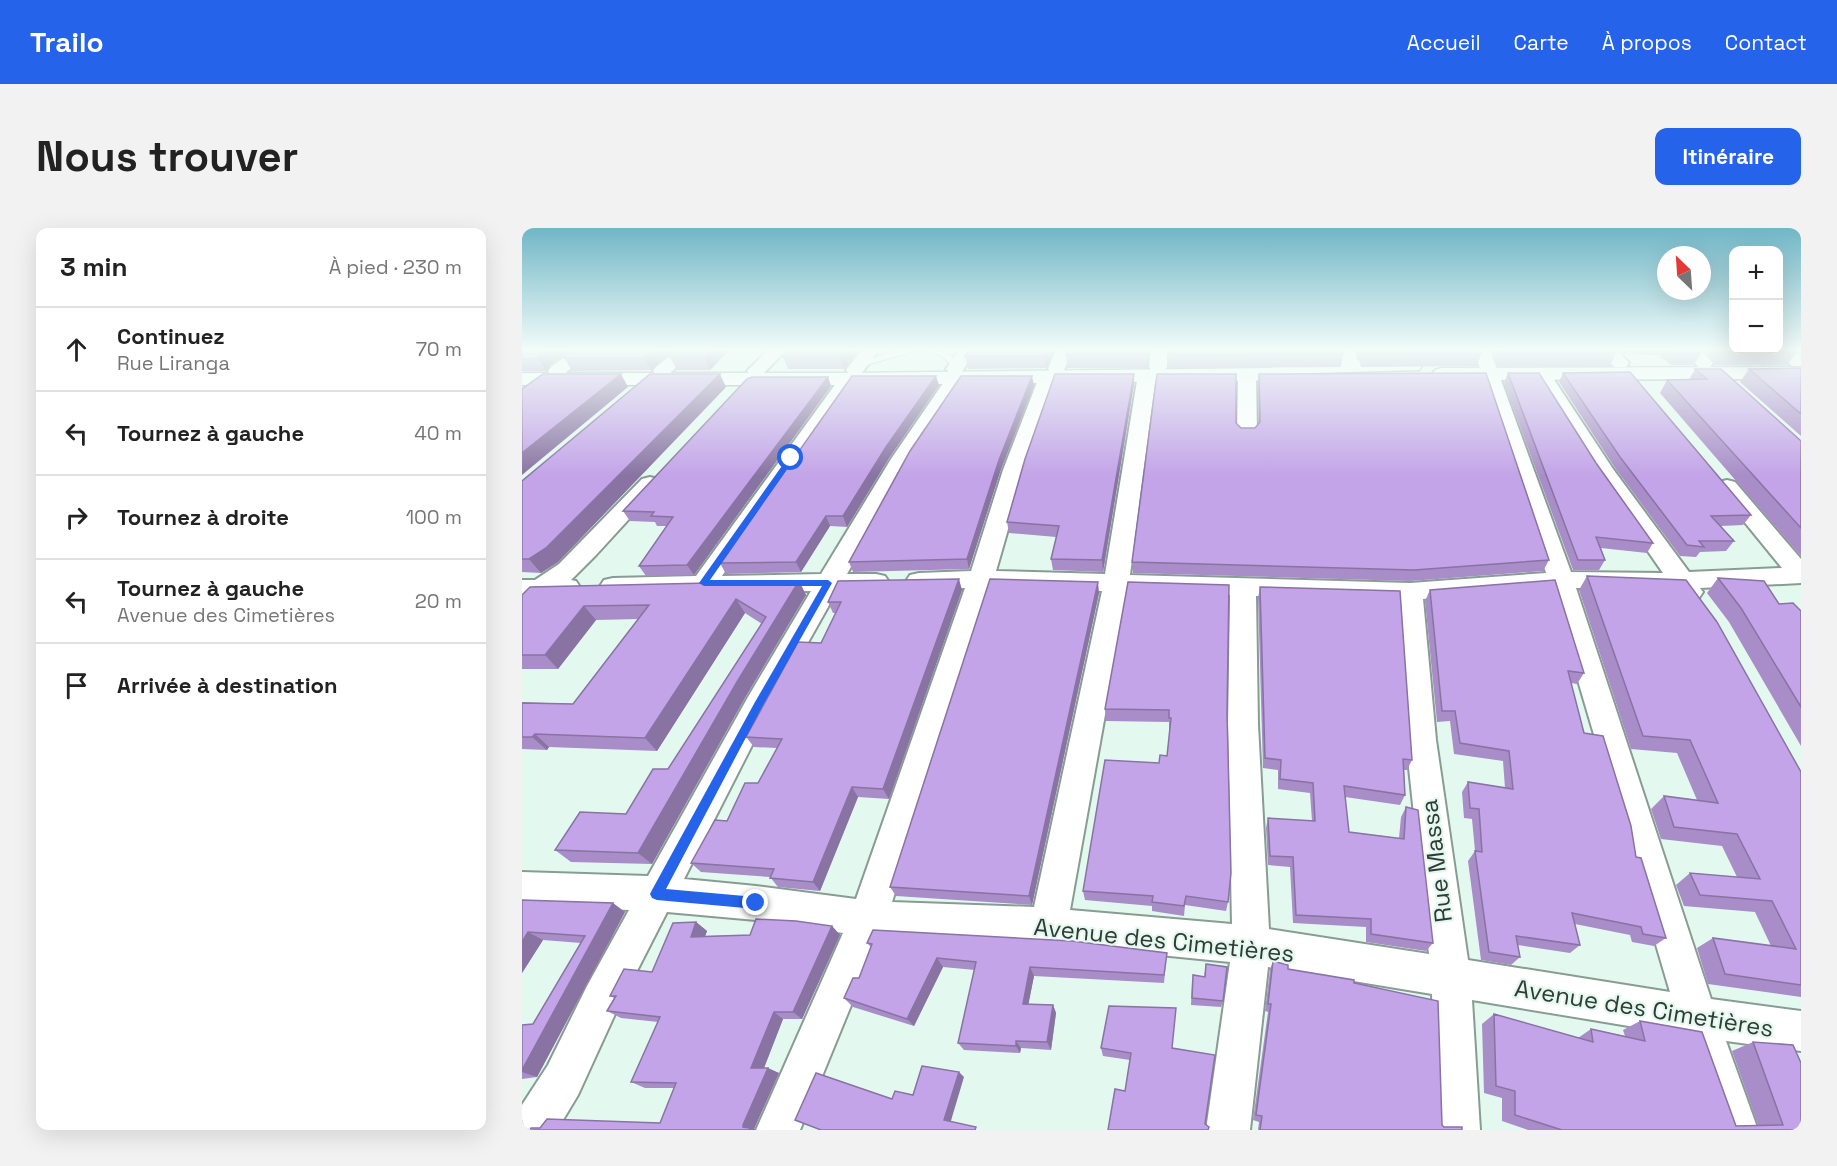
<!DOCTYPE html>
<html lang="fr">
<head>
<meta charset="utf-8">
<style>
	:root { --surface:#fff; --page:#f2f2f2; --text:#222; --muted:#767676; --line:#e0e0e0; --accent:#2563eb }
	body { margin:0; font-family:"Space Grotesk",sans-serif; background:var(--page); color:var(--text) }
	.controls { position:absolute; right:18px; top:18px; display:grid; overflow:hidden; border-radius:12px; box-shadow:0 6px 24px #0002 }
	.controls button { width:54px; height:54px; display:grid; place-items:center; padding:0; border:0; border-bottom:2px solid var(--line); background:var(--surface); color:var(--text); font:30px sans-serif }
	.compass { position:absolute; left:1135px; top:18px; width:54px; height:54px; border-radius:50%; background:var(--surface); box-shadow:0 6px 24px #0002; rotate:335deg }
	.stop { position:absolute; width:18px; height:18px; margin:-14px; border:4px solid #2563eb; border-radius:50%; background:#fff }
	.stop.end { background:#2563eb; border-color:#fff; box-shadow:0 2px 6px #0008 }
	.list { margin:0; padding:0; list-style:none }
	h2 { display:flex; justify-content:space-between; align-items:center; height:78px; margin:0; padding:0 24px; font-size:26px }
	h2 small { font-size:20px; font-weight:400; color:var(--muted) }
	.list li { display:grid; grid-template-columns:39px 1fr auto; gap:18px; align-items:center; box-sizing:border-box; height:84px; padding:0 24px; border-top:2px solid var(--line) }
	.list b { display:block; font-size:22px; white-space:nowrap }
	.list p { margin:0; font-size:20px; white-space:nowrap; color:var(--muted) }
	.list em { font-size:20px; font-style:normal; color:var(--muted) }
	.icon { flex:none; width:33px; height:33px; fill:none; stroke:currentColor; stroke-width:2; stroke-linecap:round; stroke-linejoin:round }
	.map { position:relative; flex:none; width:1279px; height:902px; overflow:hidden; border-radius:12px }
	header { display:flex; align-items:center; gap:36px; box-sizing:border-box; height:84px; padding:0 30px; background:var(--accent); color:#fff }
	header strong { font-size:28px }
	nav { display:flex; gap:33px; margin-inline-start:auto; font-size:21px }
	.intro { display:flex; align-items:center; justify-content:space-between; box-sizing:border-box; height:144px; padding:0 36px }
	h1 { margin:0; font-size:42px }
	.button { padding:15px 27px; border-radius:12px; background:var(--accent); color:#fff; font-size:21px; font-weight:700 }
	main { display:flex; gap:36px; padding:0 36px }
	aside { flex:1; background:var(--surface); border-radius:12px; box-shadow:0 6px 24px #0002 }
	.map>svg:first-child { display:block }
</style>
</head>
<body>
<header>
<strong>Trailo</strong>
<nav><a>Accueil</a><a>Carte</a><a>À propos</a><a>Contact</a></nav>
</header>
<div class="intro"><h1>Nous trouver</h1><a class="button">Itinéraire</a></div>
<main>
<aside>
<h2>3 min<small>À pied · 230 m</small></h2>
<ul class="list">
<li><svg class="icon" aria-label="ahead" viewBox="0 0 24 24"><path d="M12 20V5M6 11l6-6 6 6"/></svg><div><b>Continuez</b><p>Rue Liranga</p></div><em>70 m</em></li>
<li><svg class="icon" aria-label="left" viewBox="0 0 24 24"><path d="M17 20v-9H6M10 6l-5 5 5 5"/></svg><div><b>Tournez à gauche</b></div><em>40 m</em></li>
<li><svg class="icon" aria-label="right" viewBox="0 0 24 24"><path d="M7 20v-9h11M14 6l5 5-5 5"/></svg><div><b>Tournez à droite</b></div><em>100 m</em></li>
<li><svg class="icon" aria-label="left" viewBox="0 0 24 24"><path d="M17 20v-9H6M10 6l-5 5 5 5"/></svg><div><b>Tournez à gauche</b><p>Avenue des Cimetières</p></div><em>20 m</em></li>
<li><svg class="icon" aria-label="arrive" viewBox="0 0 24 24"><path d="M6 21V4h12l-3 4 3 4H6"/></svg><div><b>Arrivée à destination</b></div></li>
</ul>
</aside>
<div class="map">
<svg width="1279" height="902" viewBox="0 0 1279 902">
	<rect width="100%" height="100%" fill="#e3f9ef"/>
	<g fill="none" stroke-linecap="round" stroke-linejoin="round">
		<g stroke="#889c93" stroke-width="2">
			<g id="service">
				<path d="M375,122H397L337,139L333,137Z"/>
				<path d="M399,122L424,124L439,137L432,139L418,127Z"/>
			</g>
		</g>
		<g stroke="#889c93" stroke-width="4">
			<g id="minor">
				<path d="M52,122H71L41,147H29L26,143L29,139Z"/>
				<path d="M155,122H173L146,147H134L131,143L134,139Z"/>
				<path d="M246,122H264L240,147H228L225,143Z"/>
				<path d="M340,122H357L339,146H327L324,142Z"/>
				<path d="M437,122H453L440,144L444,148L389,231L325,346H354L363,348L367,354L363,360L354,362L315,363L248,482L162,651L234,658L334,671L443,360L397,361L388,359L384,353L388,347L397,345L449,343L481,242L517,149L520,145L528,144L526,141L534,122H550L541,145L533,146L535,149L503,242L474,343L583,346L616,147L619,143H631L634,147L608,347L888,355L1024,345L952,122H968L1049,344L1141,345L1071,244L1010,145L1013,141H1025L1091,241L1167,344L1260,340L1194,259L1197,254L1205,252L1213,254L1279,331V355L1178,360L1181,364L1177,370C1165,373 1160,371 1153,361L1054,360L1189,771L1279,783V823L1204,813L1236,902H1192L1161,807L950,772L958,902H914L910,766L746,739L728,902H684L708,734L527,716L357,709L278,902H234L321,705L234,692L145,684L93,786L56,867L35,902H0V877L26,837L65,758L107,682L0,678V644L126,648L226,469L289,363L91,366L82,364L78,358L82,352L91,350L174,348L320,147H332L335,151L200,348L299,346L369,231L428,145L424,141ZM469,360L580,363L512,679L370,674ZM1029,361L1148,764L946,732L914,512L901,371ZM605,364L708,367L706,497L710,696L548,682ZM734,368L876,372L884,512L907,726L747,701L736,497Z"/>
				<path d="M629,122H645V139L642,143H630L627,139Z"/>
				<path d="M817,122H833L837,139L834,143H822Z"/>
				<path d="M1078,122H1095L1107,135L1104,139H1092Z"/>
				<path d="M1162,122H1179L1191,135L1188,139H1176Z"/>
				<path d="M1252,122H1271L1279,128V138H1270Z"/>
				<path d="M725,142L731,143L734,147L735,204L732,208H718L715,204L716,147L719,143Z"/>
				<path d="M128,249L136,251L139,256L74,327L49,352L54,353L58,359L54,365L16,371L0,370V352H13L37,336L120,251Z"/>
			</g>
		</g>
		<g stroke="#889c93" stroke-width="3">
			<g id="primary">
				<path d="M890,132L897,134L900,138L897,142L791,145L788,150L781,152L326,157H0V145H326L750,140L752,135L759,133Z"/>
				<path d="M1279,139V151L920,152L913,150L910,146L913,142L920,140Z"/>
			</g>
		</g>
		<use href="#service" fill="#fff" fill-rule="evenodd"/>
		<use href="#minor" fill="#fff" fill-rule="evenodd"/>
		<use href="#primary" fill="#fff" fill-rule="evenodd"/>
	</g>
	<g fill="#a88dc8">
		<path d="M0,122H49L28,137L24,143H0Z"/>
		<path d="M52,122H153L129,142L50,143L42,130Z"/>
		<path d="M156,122H207L188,142H155L148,129Z"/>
		<path d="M266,122H337L322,141H266L261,129Z"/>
		<path d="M447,122H533L524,140L446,141L443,128Z"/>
		<path d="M546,122H627L625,140H545L544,127Z"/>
		<path d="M647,122L821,126L819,139L647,140Z"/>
		<path d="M835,122H958L959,126L955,138L839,139Z"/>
		<path d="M970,122H1091L1094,125L1088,138H976Z"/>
		<path d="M1097,122H1177L1179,125L1172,137H1149L1137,127L1102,126Z"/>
		<path d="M1182,122H1271L1274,124L1265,137H1192L1193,133Z"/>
		<path d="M1279,140V208L1218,154L1227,141Z"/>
		<path d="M1173,141L1279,213V328L1138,165L1145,152H1167Z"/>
		<path d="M986,145L1074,235L1131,315L1125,325L1079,320L1083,332L1077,342H1051L982,155Z"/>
		<path d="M1041,145L1229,287L1221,297L1199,298L1212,313L1204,323L1178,324L1174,329L1158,328L1093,240L1037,154Z"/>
		<path d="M737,146L1027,332L1021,343L888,353L611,345L610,334L714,195L719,200H733L737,195L736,156Z"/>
		<path d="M306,149L309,158L172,347L124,348L117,338L145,298H135L133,294L108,293L101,283Z"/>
		<path d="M612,156L581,344L531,342L529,331L534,309L487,305L485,294Z"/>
		<path d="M417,157L367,230L325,299L308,298L279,344L204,346L198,335Z"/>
		<path d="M512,157L479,241L447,341L331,344L327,334Z"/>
		<path d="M204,159L36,334L19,345L0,344V253Z"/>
		<path d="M1065,348L1279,544V769L1186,756L1175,720L1191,710L1249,718L1233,684L1162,678L1154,657L1168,645L1215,649L1200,618L1139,611L1129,581L1142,568L1175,572L1155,525L1109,521L1057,362Z"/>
		<path d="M1196,350L1257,376L1279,383V518L1207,394L1185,365Z"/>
		<path d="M277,353L284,367L224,468L130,636L49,634L33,622L104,586L146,541L240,396L223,385L135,523L27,519L25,522L0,521V474L51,476L117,391L74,392L36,441H0V367Z"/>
		<path d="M606,354L705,485L706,674L704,683L663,677L662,688L630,683V678L563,672L561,663L645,528L648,501H647V494L584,493L583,481Z"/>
		<path d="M738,359L890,532L885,542H882L883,567L878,577L823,569L827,604L877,610L879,589L884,579L911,715L904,723L844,714V699L771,695L768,639L746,637L744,600L746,590L790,593L788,565L756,561V542L741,540L736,370Z"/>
		<path d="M440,362L367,571L336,569L298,663L256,659L248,649L179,644L169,635L236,555L255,520L232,519L224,509L299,415L314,385H311L306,374Z"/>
		<path d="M908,362L1062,445L1055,456L1049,455L1062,505L1114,629L1144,710L1132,718L1110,714L1108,707L1053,696L1058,717L1048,725L996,717L998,729L989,737L959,732L946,633L953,623L950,591L942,590L940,564L946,554L983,560L981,533L932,526L928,493L915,494L903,373Z"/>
		<path d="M577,365L510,677L374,668L368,659Z"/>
		<path d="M0,672L103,684L15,849L0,851V797L11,796L59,715L21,712L0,745Z"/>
		<path d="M174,694L185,703L183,708L228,707L310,698L318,707L280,791H261L242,840L257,845L232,901L234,902H8L138,895L152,860H123L109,854L136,794L99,790L85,783L92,770L88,768L130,744Z"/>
		<path d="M345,715L644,734L642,755L512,748L506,776L531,777L534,785L529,822L499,820L498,825L442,822L436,815L453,742L421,739L392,798L331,779L322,770L337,750L349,719Z"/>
		<path d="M751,733L766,741L832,755L920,897L922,899L940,902H736L737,894L731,892L746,784L743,783L748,742Z"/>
		<path d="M684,736L701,773L699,779L669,777L670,754L682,749Z"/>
		<path d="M972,786L1056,810L1069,801L1103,808L1101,802L1118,793L1214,898L1236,897L1210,823L1231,814L1279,902H1006L980,893V870L962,865L960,796Z"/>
		<path d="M579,820H650L683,896L603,863L608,832L581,828Z"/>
	</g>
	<g fill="#8873a2">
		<path d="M24,122H49L28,137L24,143L16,130L19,125Z"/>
		<path d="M131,122H153L129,142L122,130Z"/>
		<path d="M189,122H207L188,142L182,129Z"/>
		<path d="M323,122H337L322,141L318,129Z"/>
		<path d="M525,122H533L524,140L522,128Z"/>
		<path d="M625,122H627L625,140Z"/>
		<path d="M99,146L106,159L0,247V225Z"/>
		<path d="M198,146L204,159L36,334L19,345L7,331Z"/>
		<path d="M612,146V156L581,344L580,332Z"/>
		<path d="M414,148L417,157L367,230L325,299L321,288L364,219Z"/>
		<path d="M510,148L512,157L479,241L447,341L445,331L477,232Z"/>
		<path d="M306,149L309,158L172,347L165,337Z"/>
		<path d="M304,288L308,298L279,344L274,334Z"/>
		<path d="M437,351L440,362L367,571L361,561Z"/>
		<path d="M277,353L284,367L224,468L130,636L116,625L215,454Z"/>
		<path d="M576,354L577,365L510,677L507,668Z"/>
		<path d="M214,371L223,385L135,523L123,510Z"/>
		<path d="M62,378L74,392L36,441L23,427Z"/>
		<path d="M13,506L27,519L25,522L10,509Z"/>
		<path d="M330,559L336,569L298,663L291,654Z"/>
		<path d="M91,675L103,684L15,849L0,844V842Z"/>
		<path d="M174,694L185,703L180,717L169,709Z"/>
		<path d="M310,698L318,707L280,791L271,784Z"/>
		<path d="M6,704L21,712L0,745V714Z"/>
		<path d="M415,730L421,739L392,798L385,791Z"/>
		<path d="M508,739L512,748L505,784L501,776Z"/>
		<path d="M531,777L534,785L529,822L525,814Z"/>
		<path d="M252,784L261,791L240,845L229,840Z"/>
		<path d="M494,813L499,820L498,825L494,818Z"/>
		<path d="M246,840L257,845L232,901L234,902H227L221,899V897Z"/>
		<path d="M437,844L442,849L428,896L422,892Z"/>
	</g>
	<g fill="#c3a4e8" stroke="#8873a2" stroke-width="1.5">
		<path d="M0,122H24L19,125L16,130L0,131Z"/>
		<path d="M52,122H131L122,130H42Z"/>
		<path d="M156,122H189L182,129H148Z"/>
		<path d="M266,122H323L318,129H261Z"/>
		<path d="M447,122H525L522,128H443Z"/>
		<path d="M546,122H625V127H544Z"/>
		<path d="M647,122H820L821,126L647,127Z"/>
		<path d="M841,122H958L959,126H842Z"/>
		<path d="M979,122H1091L1094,125H981Z"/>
		<path d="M1152,122H1177L1179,125H1156Z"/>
		<path d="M1200,122H1271L1274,124H1200Z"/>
		<path d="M1279,140V186L1227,141Z"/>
		<path d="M1173,141H1199L1279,213V300L1145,152L1185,151Z"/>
		<path d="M1108,144L1229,287L1189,288L1212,313H1177L1182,319L1165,317L1098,229L1041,145Z"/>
		<path d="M964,145L1027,332L892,342L610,334L635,146H714V195L719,200H733L738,194L737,146Z"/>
		<path d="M986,145H1017L1074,235L1131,315L1074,309L1083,332H1056Z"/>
		<path d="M21,146H99L0,225V161Z"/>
		<path d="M128,146H198L24,320L7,331H0V253Z"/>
		<path d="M533,146H612L580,332L529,331L537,298L485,294L503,231Z"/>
		<path d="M330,148H414L364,219L321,288H304L274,334L198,335Z"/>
		<path d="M439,148H510L477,232L445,331L327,334L388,223Z"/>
		<path d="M230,149H306L165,337L117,338L151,289L129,288L132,284L101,283L225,151Z"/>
		<path d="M1065,348L1164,352L1195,394L1279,544V757L1203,746L1191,710L1274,721L1250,673L1178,667L1168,645L1238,651L1215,606L1152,599L1142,568L1196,575L1168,512L1121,508Z"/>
		<path d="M1196,350L1242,353L1257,376L1271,375L1279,383V479L1219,380Z"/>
		<path d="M437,351L361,561L330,559L291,654L248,650L252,641L169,635L193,592L205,593L223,555H236L260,511L224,509L276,414L299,415L319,374H306L316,353Z"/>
		<path d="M468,351L576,354L507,668L368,659Z"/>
		<path d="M1033,352L1062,445L1046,443L1062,505L1081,508L1109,598L1114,629L1119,630L1144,710L1121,706L1119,699L1050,685L1058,717L994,708L998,729L967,724L953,623L960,624L957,581L948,580L946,554L991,561L987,523L938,515L933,483H920L908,362Z"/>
		<path d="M277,353L215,454L116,625L33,622L58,584L104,586L131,541H146L244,389L214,371L123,510L13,506L10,509H0V475L51,476L127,377L62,378L23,427H0V367L8,359Z"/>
		<path d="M606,354L707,357L705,485L709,645L706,674L664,668L662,678L630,674L631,668L561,663L583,532L637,535L638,527L645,528L649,490H647V482L583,481Z"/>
		<path d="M738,359L878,363L890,532L881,531L883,567L822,558L827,604L882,611L884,579L896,582L911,715L849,706V691L774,687L771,629L748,628L746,590L793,593L791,555L758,551L759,532L743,530Z"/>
		<path d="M0,672L91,675L0,842V797L11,796L63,708L6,704L0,714Z"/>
		<path d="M234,691L274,693L310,698L271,784H252L229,840H246L221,897V899L228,900L227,902H8L9,900H18L25,891L138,895L154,855L109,854L138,789L85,783L94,768H88L102,741L130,744L151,695L174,694L169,709L228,707Z"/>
		<path d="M351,702L550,713L645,725L642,747L508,739L501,776L531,777L525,814L494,813V818L436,815L454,734L415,730L385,791L322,770L331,750H337L350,716L345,715Z"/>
		<path d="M751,733L766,737V741L832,752V755L916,773L920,897L922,899H940V902H738L740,888L734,887L749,776H746Z"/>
		<path d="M684,736L705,739L701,773L670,770L671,747L683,749Z"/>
		<path d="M587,778L654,780L650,820L693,827L683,896L687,899L686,902H586L593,861L603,863L609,825L579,820Z"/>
		<path d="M972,786L1071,814L1069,801L1123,813L1118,793L1180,804L1214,898L1261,897L1231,814L1271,817L1279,835V902H1040L993,887V863L974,858Z"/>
		<path d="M400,838L437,844L422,892L454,899L453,902H299L273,892L294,845L370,871L373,863L391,867Z"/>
	</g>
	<linearGradient id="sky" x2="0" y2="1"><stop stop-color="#71b6c7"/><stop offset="0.49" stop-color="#f2fcf8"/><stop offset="1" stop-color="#f2fcf8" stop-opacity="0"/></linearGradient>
	<rect width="1279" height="248" fill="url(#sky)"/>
	<path fill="#2563eb" d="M267,228L273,230L188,352H306L310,355L240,479L144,661L234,669L240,675L234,681L135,672L130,670L128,666L130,662L233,474L300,358H182L177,355Z"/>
	<g text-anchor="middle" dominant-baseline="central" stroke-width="4.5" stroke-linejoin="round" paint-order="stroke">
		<g font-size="24" fill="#323a37" stroke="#e3f9ef">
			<text transform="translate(914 633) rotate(-97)">Rue Massa</text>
			<text transform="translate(642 712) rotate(6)">Avenue des Cimetières</text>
			<text transform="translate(1122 780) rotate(9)">Avenue des Cimetières</text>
		</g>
	</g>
</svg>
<div class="controls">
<button>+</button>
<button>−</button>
</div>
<svg class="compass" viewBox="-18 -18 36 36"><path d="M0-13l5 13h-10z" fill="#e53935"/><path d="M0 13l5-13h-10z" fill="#767676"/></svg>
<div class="stop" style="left:269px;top:230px"></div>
<div class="stop end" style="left:234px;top:675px"></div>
</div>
</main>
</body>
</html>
